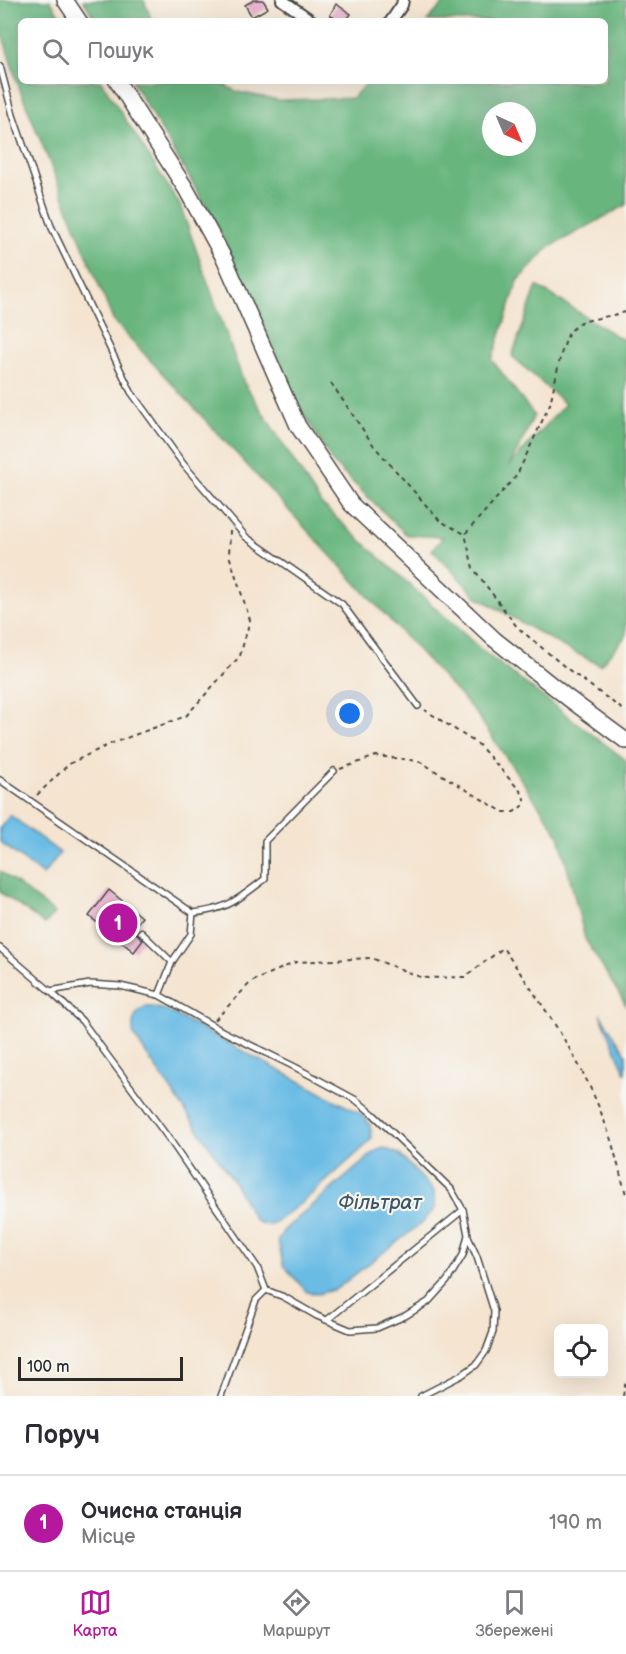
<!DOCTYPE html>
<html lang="uk">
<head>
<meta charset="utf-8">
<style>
	:root { --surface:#fff; --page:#f7f7f7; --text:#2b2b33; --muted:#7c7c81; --line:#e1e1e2; --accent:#b5179e }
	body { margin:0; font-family:"Balsamiq Sans",sans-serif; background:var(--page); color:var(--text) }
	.controls { position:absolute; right:18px; bottom:18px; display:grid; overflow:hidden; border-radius:9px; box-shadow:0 6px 24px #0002 }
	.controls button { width:54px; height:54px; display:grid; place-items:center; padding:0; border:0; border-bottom:2px solid var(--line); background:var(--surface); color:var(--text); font:30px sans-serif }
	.compass { position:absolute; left:482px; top:102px; width:54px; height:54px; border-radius:50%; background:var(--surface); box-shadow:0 6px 24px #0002; rotate:136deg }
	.scale { position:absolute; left:18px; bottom:15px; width:165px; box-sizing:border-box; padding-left:6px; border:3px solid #2b2b2b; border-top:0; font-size:16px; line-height:21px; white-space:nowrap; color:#2b2b2b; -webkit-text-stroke:4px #f6f6f2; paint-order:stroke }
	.you { position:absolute; left:350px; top:714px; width:21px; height:21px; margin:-15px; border:4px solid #fff; border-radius:50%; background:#1a73e8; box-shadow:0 0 0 9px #1a73e833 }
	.badge { display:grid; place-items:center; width:39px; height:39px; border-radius:50%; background:var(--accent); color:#fff; font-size:20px; font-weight:700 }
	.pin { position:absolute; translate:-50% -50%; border:3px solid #fff; box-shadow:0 2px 6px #0006 }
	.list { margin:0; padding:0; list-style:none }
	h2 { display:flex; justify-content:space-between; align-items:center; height:78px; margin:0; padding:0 24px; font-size:26px }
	h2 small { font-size:20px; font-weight:400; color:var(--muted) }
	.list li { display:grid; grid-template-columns:39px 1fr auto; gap:18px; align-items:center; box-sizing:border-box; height:96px; padding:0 24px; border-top:2px solid var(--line) }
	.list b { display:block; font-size:22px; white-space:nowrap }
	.list p { margin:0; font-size:20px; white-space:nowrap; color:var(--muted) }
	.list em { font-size:20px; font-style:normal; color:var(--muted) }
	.icon { flex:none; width:33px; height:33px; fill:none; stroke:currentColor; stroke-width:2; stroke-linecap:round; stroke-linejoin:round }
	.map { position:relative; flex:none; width:626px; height:1396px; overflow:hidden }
	.search { position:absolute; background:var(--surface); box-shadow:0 6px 24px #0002; left:18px; right:18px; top:18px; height:66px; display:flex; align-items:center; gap:15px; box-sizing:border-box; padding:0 21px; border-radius:9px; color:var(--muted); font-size:22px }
	.sheet { height:174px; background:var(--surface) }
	nav { display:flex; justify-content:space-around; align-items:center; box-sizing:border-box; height:84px; border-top:2px solid var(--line); background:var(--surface); font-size:16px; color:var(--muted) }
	nav a { display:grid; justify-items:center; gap:3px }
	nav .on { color:var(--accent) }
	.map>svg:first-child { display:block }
</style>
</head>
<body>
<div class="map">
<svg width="626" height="1396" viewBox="0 0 626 1396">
	<rect width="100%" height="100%" fill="#f6f6f2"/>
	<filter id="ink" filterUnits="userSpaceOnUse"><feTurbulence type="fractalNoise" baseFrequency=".0167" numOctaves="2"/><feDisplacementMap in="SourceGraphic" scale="12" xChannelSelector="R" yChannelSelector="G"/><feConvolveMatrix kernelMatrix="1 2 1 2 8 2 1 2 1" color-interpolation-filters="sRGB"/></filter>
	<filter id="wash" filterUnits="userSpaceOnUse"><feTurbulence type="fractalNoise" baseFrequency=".008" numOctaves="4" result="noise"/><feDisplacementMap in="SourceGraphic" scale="24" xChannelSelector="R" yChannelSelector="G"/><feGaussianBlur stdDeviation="1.35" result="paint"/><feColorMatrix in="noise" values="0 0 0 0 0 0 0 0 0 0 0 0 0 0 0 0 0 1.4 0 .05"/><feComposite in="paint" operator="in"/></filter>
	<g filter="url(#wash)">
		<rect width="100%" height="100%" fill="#f4e4d0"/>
		<g fill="#68b57e" stroke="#4a7054" stroke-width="1.5" fill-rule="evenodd">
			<path d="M0,0H50L63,21H21V81H101L180,205L244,383L321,504L485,653L626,760V1005L585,939L559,835L475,712L113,320L17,82L0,27Z"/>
			<path d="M83,0H144L152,21H96Z"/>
			<path d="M447,0H626V205L548,248L518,281L492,360L534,415L520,446L508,467L565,404L512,356L537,286L621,339H626V636L600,665L560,645L477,597L432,550L443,537L407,535L333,463L297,402L214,219L132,81H216L238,92L279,100L352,98L369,81H605V21H427ZM491,111H527V147H491Z"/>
			<path d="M0,871L55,913L45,924L0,892Z"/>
		</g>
		<g fill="#6abce5" stroke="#4a7488" stroke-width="1.5">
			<path d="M10,815L60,853L43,875L0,842V828Z"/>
			<path d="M144,1007H151L166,1010L363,1115L370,1125L372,1138L364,1147L304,1201L277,1221L268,1225L260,1223L254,1219L232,1179L134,1036C131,1024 133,1015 144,1007Z"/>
			<path d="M600,1014L626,1054V1074Z"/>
			<path d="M383,1148L399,1154L434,1191L435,1208L423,1222L336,1289L318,1294L307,1292L283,1265L278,1240L284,1230L376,1151Z"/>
		</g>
		<g id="blocks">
			<g fill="#e39fc4">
				<path d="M254,0H263L268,8L252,17L245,5Z"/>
				<path d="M336,4L351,14L346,21H339L330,15Z"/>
				<path d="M109,890L142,917L132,929L143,940L134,952L89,916Z"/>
			</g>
		</g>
	</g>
	<g filter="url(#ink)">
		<use href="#blocks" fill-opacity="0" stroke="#494744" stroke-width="1.5"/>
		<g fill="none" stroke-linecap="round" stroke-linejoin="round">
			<g stroke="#494744" stroke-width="8">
				<g id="lane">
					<path d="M0,66L13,115L51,226L131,392L184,465L246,537L342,604L418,706"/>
					<path d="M0,780L193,913C229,909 237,900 265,879V841L334,771"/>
					<path d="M141,932L172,962"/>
					<path d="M0,948L50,991L82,1021L172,1143L257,1267L266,1290L284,1297L317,1316L350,1330L377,1328L405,1316L428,1302L447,1281L463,1255L468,1235L463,1210L451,1189L373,1114L356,1100L295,1067L222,1031L159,995L120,986L90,984L50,991"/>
					<path d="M159,995L172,962L191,934L193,913"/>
					<path d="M327,1320L463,1210"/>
					<path d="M221,1396L256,1300L266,1290"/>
					<path d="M421,1396L462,1375L476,1365L486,1351L493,1332L494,1311L477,1257L468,1237"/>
				</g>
			</g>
			<g stroke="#494744" stroke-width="14">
				<g id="street">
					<path d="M282,0L312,21"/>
					<path d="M391,21L402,5L403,0"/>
				</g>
			</g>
			<g stroke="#494744" stroke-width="18">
				<g id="secondary">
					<path d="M65,0L79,21"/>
					<path d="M117,81L186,189L225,260L298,426L351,504L494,639L568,698L626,741"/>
				</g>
			</g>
			<g stroke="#494744" stroke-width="2" stroke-dasharray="4.5 4.5" stroke-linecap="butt">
				<path d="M626,312L581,322L569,332L561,354L550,404L517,475L465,534L473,568L517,627L565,667L626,712"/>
				<path d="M331,383L374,446L440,521L465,534"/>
				<path d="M340,769L376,756L419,761L503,812H514L525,804L523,794L479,745L425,710"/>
				<path d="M37,795L69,764L110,744L186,716L240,656L250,620L229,555L230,531"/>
				<path d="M215,1020L251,982L296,962L371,958L423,978L465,977L503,948C541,1003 582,1059 605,1123C614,1146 619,1171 626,1194"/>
				<path d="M623,1396L626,1380"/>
			</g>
			<use href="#lane" stroke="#fff" stroke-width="5"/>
			<use href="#street" stroke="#fff" stroke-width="10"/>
			<use href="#secondary" stroke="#fff" stroke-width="15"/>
		</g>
	</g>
	<g text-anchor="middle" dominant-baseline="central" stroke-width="4.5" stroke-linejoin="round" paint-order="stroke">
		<g font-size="20" font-style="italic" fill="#3e5663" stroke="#f6f6f2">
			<text x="380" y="1203">Фільтрат</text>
		</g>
	</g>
</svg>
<div class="controls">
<button><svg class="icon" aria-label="locate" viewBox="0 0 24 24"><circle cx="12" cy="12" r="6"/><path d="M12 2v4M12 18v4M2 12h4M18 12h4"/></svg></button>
</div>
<svg class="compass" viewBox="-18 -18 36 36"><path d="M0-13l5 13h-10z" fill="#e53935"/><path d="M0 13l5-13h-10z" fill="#7c7c81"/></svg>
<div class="scale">100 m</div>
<div class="you"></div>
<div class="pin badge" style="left:118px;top:923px">1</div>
<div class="search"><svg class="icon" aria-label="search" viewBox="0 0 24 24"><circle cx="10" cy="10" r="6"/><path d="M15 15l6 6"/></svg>Пошук</div>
</div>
<section class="sheet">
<h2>Поруч<small></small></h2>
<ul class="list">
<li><span class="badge">1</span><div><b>Очисна станція</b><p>Місце</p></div><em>190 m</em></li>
</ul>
</section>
<nav>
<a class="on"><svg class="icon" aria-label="map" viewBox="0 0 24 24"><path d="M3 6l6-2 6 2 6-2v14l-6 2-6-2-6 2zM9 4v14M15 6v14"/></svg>Карта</a>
<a><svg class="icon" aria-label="directions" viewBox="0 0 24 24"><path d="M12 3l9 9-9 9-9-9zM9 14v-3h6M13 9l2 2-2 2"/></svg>Маршрут</a>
<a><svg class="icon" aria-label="saved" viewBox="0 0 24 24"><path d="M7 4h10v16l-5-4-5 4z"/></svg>Збережені</a>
</nav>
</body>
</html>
